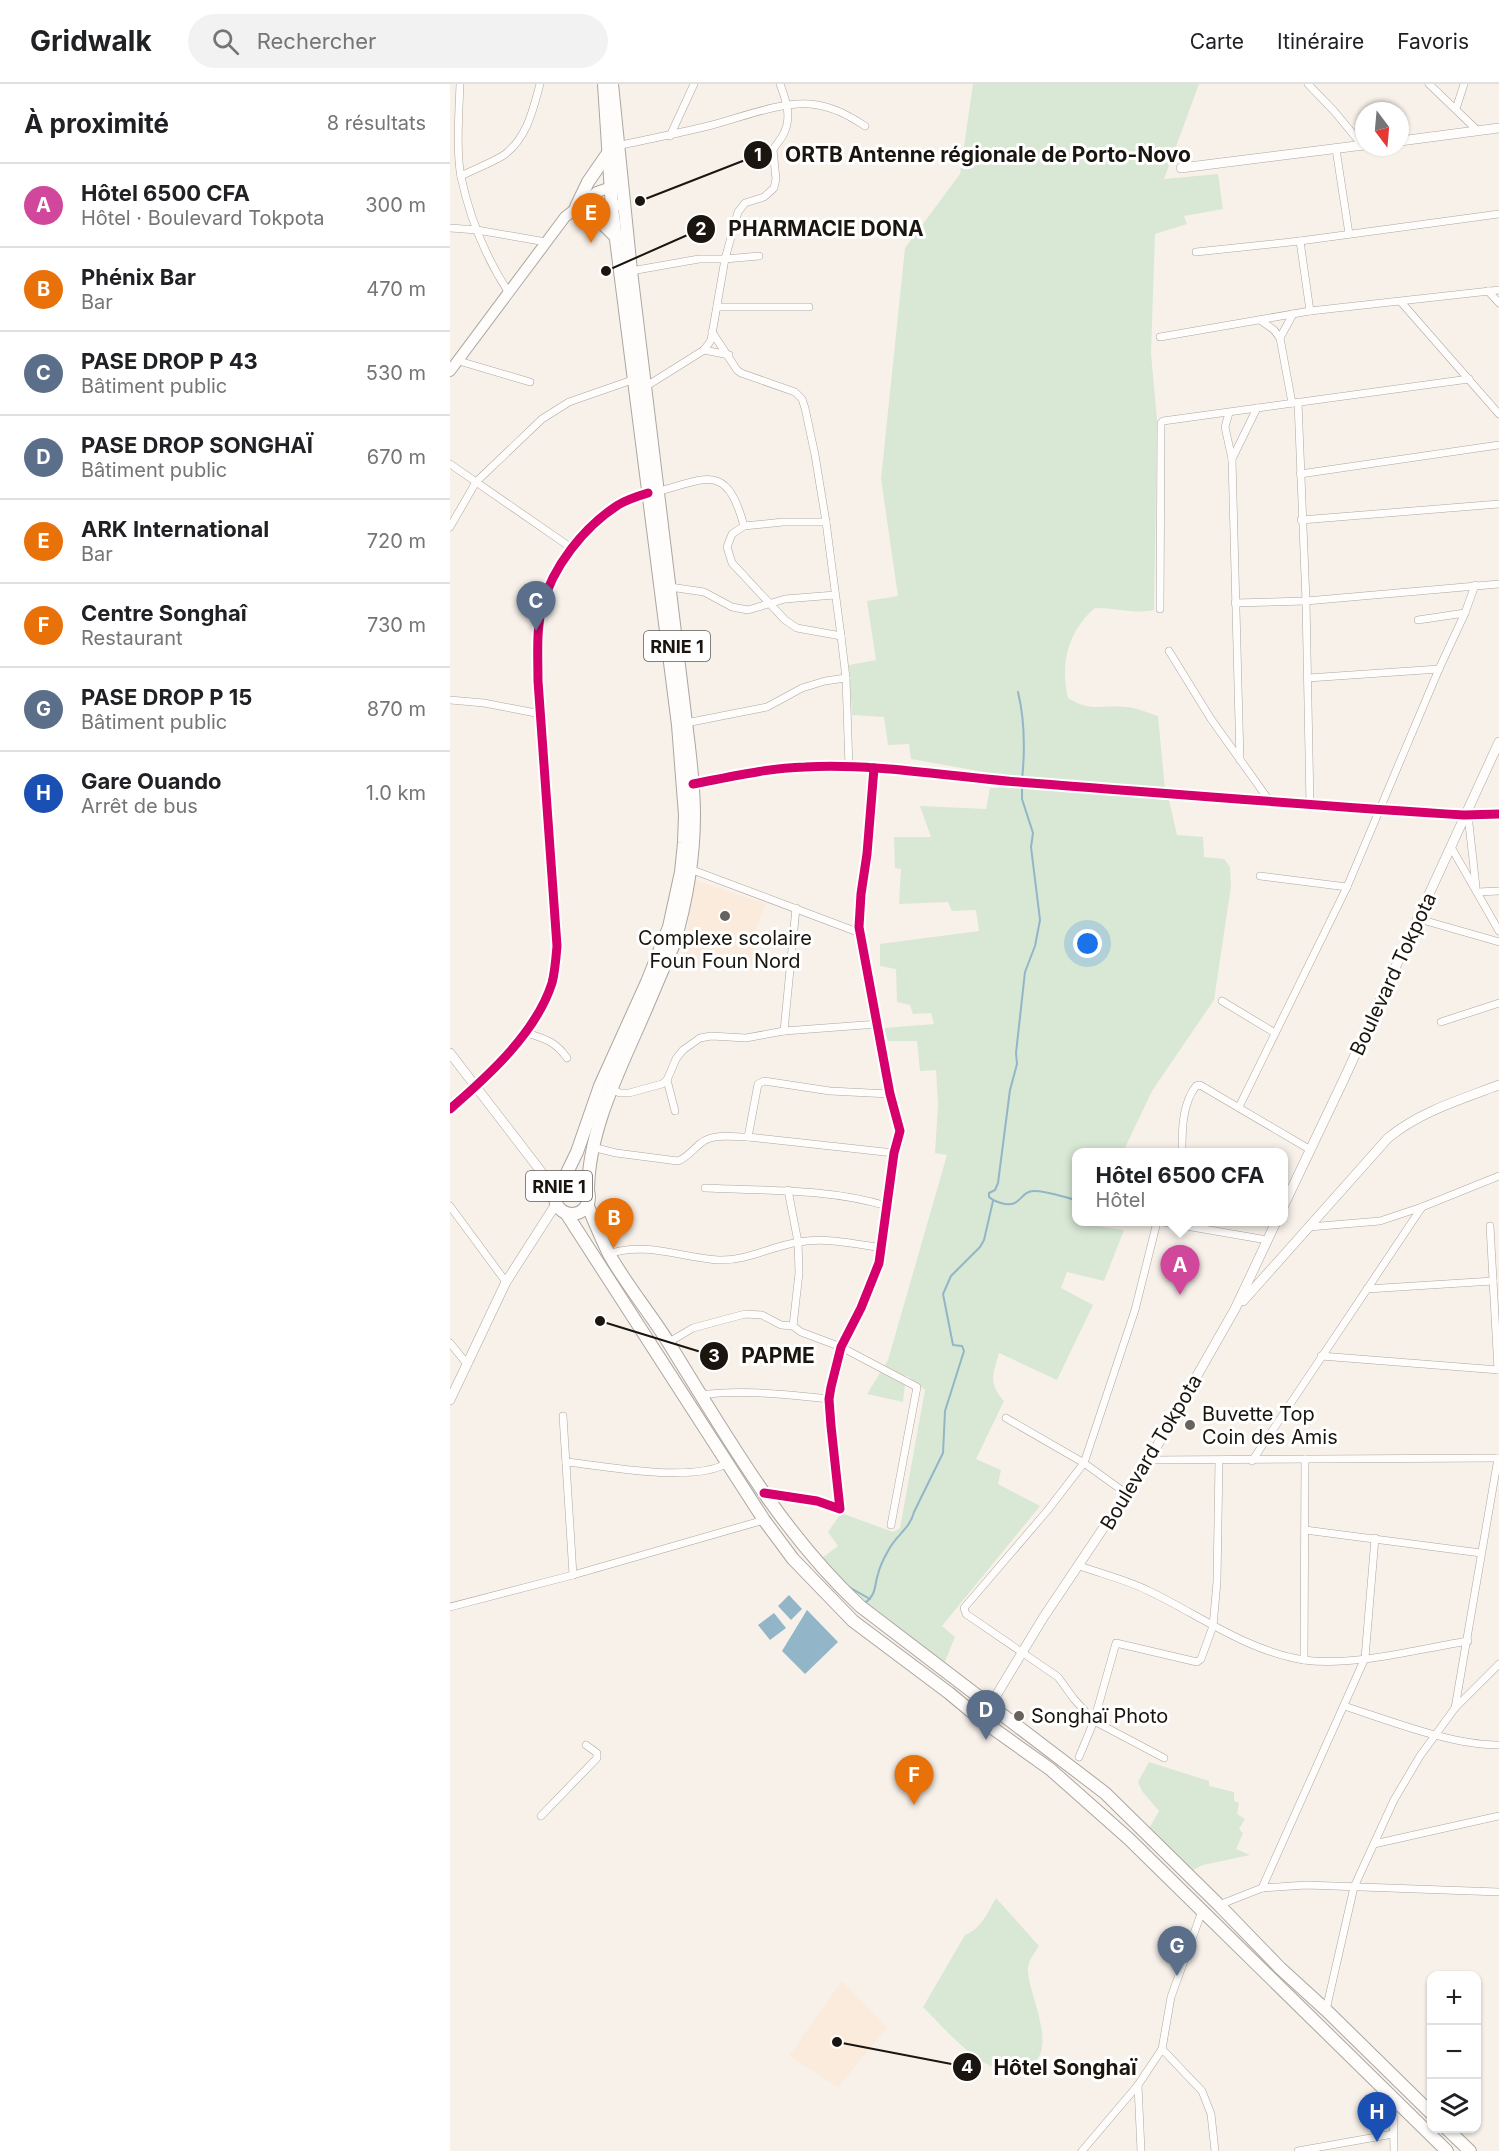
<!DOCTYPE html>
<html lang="fr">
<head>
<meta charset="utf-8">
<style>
	:root { --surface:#fff; --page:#f2f2f2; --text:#202124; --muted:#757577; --line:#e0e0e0; --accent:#68625c }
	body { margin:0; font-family:Inter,sans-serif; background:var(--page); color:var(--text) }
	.controls { position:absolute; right:18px; bottom:18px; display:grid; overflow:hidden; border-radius:12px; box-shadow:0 2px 4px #0004 }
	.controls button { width:54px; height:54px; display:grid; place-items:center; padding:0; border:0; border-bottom:2px solid var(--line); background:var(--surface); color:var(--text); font:30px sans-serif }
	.compass { position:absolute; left:905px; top:18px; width:54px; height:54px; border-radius:50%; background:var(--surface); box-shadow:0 2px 4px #0004; rotate:164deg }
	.you { position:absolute; left:638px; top:860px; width:21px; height:21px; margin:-15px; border:4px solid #fff; border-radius:50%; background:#1a73e8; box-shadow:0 0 0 9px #1a73e833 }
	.badge { display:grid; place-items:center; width:39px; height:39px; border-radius:50%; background:var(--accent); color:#fff; font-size:20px; font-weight:700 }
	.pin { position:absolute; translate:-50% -50px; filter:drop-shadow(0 2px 3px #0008) }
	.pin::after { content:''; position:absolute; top:32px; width:21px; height:18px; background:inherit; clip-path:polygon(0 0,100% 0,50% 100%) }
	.popup { position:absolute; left:622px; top:1064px; width:216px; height:78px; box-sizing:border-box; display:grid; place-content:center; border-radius:12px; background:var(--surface); filter:drop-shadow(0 2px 4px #0005); font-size:20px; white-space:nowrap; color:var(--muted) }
	.popup b { font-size:22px; color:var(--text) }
	.popup::after { content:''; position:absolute; left:50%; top:100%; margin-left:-12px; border:12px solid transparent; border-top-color:var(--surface) }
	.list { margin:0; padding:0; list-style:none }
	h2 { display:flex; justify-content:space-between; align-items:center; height:78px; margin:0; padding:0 24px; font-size:26px }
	h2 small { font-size:20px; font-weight:400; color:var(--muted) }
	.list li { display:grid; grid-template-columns:39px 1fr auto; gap:18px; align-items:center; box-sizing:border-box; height:84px; padding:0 24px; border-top:2px solid var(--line) }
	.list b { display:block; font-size:22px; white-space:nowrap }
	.list p { margin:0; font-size:20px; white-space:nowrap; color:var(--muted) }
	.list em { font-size:20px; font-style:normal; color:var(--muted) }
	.icon { flex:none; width:33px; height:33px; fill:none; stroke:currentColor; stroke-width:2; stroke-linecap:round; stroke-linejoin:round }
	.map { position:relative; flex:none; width:1049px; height:2067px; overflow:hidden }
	header { display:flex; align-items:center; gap:36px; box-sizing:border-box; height:84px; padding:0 30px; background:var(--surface); border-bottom:2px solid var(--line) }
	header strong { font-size:28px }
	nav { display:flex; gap:33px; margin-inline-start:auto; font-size:21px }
	.search { width:420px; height:54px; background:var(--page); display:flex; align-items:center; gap:15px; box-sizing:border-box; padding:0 21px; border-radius:33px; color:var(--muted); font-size:22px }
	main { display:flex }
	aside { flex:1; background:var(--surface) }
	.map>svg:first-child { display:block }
</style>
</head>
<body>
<header>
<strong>Gridwalk</strong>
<div class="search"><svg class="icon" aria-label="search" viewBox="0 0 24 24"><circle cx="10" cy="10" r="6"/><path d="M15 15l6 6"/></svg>Rechercher</div>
<nav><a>Carte</a><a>Itinéraire</a><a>Favoris</a></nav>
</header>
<main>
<aside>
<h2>À proximité<small>8 résultats</small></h2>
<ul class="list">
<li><span class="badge" style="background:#d1479c">A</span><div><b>Hôtel 6500 CFA</b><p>Hôtel · Boulevard Tokpota</p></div><em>300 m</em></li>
<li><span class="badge" style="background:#e8710a">B</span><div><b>Phénix Bar</b><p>Bar</p></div><em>470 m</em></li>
<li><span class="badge" style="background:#5c6f8a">C</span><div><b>PASE DROP P 43</b><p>Bâtiment public</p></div><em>530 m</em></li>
<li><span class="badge" style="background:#5c6f8a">D</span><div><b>PASE DROP SONGHAÏ</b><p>Bâtiment public</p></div><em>670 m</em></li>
<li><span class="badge" style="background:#e8710a">E</span><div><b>ARK International</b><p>Bar</p></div><em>720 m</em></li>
<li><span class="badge" style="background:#e8710a">F</span><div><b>Centre Songhaî</b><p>Restaurant</p></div><em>730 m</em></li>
<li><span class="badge" style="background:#5c6f8a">G</span><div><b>PASE DROP P 15</b><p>Bâtiment public</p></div><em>870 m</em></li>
<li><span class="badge" style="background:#1a4fb4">H</span><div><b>Gare Ouando</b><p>Arrêt de bus</p></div><em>1.0 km</em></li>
</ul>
</aside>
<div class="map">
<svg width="1049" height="2067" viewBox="0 0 1049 2067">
	<rect width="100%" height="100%" fill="#f8f1ea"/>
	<g fill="#faebdc">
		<path d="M244,796L316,820L307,843L302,882H232Z"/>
		<path d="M392,1897L437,1944L388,2003L339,1972Z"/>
	</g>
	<g fill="#d8e8d5">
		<path d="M523,0H749L714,95L768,90L773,125L734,132L737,140L705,150L701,269L707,336L704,526C682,530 667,524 645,524C618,547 610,580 618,614C640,628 651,621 675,623C685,623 698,629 708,632L715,706L609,695L608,706L719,716L727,751L753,753L754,773L774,775L780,783L781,802L764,916L702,1007L673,1068H626V1138H649L647,1142L674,1146L654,1197L617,1188L611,1204L643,1221L607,1296L549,1269C543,1291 538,1299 554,1317L526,1375L551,1386L548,1400L590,1422L492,1542L505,1553L492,1585L439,1549L440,1536L424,1524L416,1530L391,1512L363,1481L388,1462L378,1448L391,1429L443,1448L450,1444L475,1306L456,1291L453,1318L417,1310L438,1276L497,1071L485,1069L488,1021L486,986L470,987L467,957H438L434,944L484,940L481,929L463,930L460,921L447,918L446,885L430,882V860L529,847L526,826L502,827L498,818L449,820L451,785L445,784L444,753H481L470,722L536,725L540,704H549L551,691L461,675L459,660L438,661L434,633L402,631L399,581L426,576L417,517L448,512L431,395L455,164L510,90Z"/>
		<path d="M699,1678L759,1697V1702L784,1708V1717L789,1719L787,1730L795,1735L789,1745L793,1749L786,1765L800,1771L753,1781L743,1786L697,1748L709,1727L692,1707L688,1698Z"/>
		<path d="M546,1814L589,1862C584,1870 577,1878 578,1887C579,1914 612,1969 575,1985C539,2000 496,1945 473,1923L515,1851C531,1845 538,1828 546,1814Z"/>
	</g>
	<g fill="#92b5c8">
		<path d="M339,1511L352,1525L341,1536L328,1522Z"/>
		<path d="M357,1526L388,1558L355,1590L332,1567Z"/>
		<path d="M324,1529L336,1544L320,1556L308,1541Z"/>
	</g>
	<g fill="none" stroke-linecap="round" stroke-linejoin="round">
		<g stroke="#92b5c8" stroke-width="2">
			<path d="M568,608C575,637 575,667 572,696"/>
			<path d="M572,702V715L583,749L581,763L590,836L585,862L575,888L566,969L567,980L560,1006L548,1099L545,1106L539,1109V1113C543,1117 546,1117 551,1119C572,1125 569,1107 584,1107C598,1107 613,1113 626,1116"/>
			<path d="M397,1502L420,1515"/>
			<path d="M415,1519C427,1510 424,1502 428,1490C430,1482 434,1474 438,1467C445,1452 460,1445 464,1428L493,1369L495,1327L514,1267L512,1262L503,1261L493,1210L501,1192L530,1163L534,1156L543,1117"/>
		</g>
		<g stroke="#aca6a0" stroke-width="8">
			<g id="minor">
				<path d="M10,0C9,27 6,67 11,93C20,135 36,174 59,209"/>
				<path d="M858,0L884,27L913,62"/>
				<path d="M979,0L1027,46"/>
				<path d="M1006,25L1014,0"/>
				<path d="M220,52L244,0"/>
				<path d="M167,62C199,55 230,49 262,41C292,33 330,18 360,20C382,22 398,31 415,42"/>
				<path d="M886,65L899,150"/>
				<path d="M11,92C25,85 41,79 54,71C77,54 83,26 90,0"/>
				<path d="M0,144L27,146L96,158"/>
				<path d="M850,157L860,227"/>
				<path d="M746,168L850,157L1049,130"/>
				<path d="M181,187L249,175H275L309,172"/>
				<path d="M1038,207L1049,219"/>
				<path d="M951,218L1049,330"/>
				<path d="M267,223H359"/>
				<path d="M810,236L824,246L830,254L842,319"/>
				<path d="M262,248L287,286L291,289L345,308L352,315L355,324L365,371L376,438L391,552L396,594L399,683"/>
				<path d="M710,253L860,227L1049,206"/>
				<path d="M830,254L843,230"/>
				<path d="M254,266L279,271"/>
				<path d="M9,277L80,298"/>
				<path d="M195,303L254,266L261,256L275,175L288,128L295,119L314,113L324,104L326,95L323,66C326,60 331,56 334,49C342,33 336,16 330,0"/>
				<path d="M848,318L856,517L860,721"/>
				<path d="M779,329L775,343L782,375L790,676"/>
				<path d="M782,375L807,324"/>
				<path d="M0,380L123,465"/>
				<path d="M850,390L1049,361"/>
				<path d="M207,408C259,393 277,380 294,442"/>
				<path d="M851,436L1049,420"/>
				<path d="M376,438H333L294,442L282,450L277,463L282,479L335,536L347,544L391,552"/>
				<path d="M0,443L26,398L92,335L119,318L185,295"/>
				<path d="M220,503L254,508L282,523L298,526L335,515L385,511"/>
				<path d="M785,519L856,517L1049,500"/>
				<path d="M710,525L711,339L713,337L1019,295"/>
				<path d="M968,536L1015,529"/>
				<path d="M719,567L761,635L821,719"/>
				<path d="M858,594L989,585"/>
				<path d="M0,616L34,619L91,630"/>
				<path d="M236,639L317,623L352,604L375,597L396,594"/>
				<path d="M1016,731L1049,730"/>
				<path d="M1018,731L1026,803"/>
				<path d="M1001,763L1049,847"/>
				<path d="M240,785L410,849"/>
				<path d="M810,792L897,803"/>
				<path d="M1027,808L1049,807"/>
				<path d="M969,835L1049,858"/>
				<path d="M772,917L825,949"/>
				<path d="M991,938L1049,919"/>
				<path d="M334,947L346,824"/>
				<path d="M77,949C95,955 105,957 117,974"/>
				<path d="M217,996L225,1027"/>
				<path d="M161,1005L170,1009H179L212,1000L217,996L226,975L233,966L250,954L261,952L296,954L334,947L428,940"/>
				<path d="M789,1023L897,803L989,585L1015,529L1025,501"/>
				<path d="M0,1025C38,992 86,949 102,899C105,888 106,874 107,862L88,597C88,573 86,547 92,523C102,483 134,443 168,421C178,415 188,412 198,409"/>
				<path d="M298,1053L308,1000L314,997L380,1007L440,1010"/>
				<path d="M142,1063L166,1069L228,1077C238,1073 243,1065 251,1059C263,1049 283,1053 298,1053L444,1069"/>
				<path d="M732,1068C732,1046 732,1020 746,1002L750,1001L859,1065"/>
				<path d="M255,1104C316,1107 378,1104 437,1122"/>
				<path d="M338,1106L348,1158L349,1189L343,1242L351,1248L391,1263L467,1303L441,1441"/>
				<path d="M0,1122L56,1198"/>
				<path d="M707,1138L685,1226L634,1379L597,1427L514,1524L516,1530L608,1593L624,1615L644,1637L714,1674"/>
				<path d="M713,1138L817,1156"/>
				<path d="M1040,1142L1048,1286"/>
				<path d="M859,1143L930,1137L972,1123L1049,1092"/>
				<path d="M159,1170C193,1157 234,1174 269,1176C297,1177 322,1162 349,1158C376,1153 406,1160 432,1164"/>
				<path d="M917,1205L1043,1197"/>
				<path d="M219,1258L243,1244L295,1230L312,1231L331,1241L343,1242"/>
				<path d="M0,1259L17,1280"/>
				<path d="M871,1272L1049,1286"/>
				<path d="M250,1311C293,1305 337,1311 379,1315"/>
				<path d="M113,1332L123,1491"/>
				<path d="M556,1334L634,1379L677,1410"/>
				<path d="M699,1376L1049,1374"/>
				<path d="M802,1377L972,1123"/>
				<path d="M116,1378C158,1382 238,1399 276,1380"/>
				<path d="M314,1409L367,1417L390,1425L381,1342L379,1315L381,1303L391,1263L411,1224L429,1179L444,1069L450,1047L440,1010L409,843L411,810L417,770L424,684"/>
				<path d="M855,1446L1031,1469"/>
				<path d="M630,1482C652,1490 677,1496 699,1507C749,1531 797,1567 854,1576C903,1583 968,1565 1018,1557"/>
				<path d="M0,1523L123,1491L314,1436"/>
				<path d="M854,1576L855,1375"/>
				<path d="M894,1622C938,1636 1004,1662 1049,1661"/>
				<path d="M1005,1624L1048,1374"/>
				<path d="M629,1673L644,1637L666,1559L747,1578L751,1575L763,1542L767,1498L769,1377"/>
				<path d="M91,1732L147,1674V1669L136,1661"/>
				<path d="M924,1760L1049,1732"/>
				<path d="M812,1804L915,1574L925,1454"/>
				<path d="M769,1821L812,1804L856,1801L1049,1808"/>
				<path d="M876,1926L904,1803L944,1716L970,1672L1005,1624L1049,1580"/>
				<path d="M712,1965L752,2007L761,2030L765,2067"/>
				<path d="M688,2001L691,2067"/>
				<path d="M943,2016L944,2067"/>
				<path d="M632,2067L688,2001L712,1965L721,1913L752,1827"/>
				<path d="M848,2067L943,2050"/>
			</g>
		</g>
		<g stroke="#aca6a0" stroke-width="10">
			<g id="tertiary">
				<path d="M950,57L1049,44"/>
				<path d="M731,84L914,61"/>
				<path d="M243,700C280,693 317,684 355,683C430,679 506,694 581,699C725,710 869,722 1014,731"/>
				<path d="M0,969L106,1107"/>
				<path d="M834,1121L894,995L1049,658"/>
				<path d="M793,1217L938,1054C971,1027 1010,1016 1049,1001"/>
				<path d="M0,1316L56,1198L106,1120"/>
				<path d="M541,1620L593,1534L699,1376L785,1225L826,1138"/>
			</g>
		</g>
		<g stroke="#aca6a0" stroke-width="12">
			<g id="secondary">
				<path d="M130,130L173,120"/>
				<path d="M0,287L115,133L147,108L167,101"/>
			</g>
		</g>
		<g stroke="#aca6a0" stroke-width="14">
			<g id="trunk">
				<path d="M126,123L138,98L158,69"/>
				<path d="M132,129L150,137L167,154"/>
				<circle cx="122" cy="1113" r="17"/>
				<path d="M112,1099L127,1068L150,1002L197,898L219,843L231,788L234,759L235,731L228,641L162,124L154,0"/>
				<path d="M138,1108C138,1050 166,993 189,941C201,914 212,886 224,860C236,819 244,774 244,731C244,700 240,669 236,639L181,187L162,0"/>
				<path d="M137,1120C144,1137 151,1154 159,1170C177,1202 201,1230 220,1261C277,1353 330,1447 410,1522L655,1709L769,1821L830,1884L876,1926L982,2030"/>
				<path d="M116,1129L314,1436L343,1475L403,1537L499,1609L534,1638L600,1685L679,1755L997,2067"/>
				<path d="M996,2044L1020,2067"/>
			</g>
		</g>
		<use href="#minor" stroke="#fefdfc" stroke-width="7"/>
		<use href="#tertiary" stroke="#fefdfc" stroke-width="9"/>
		<use href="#secondary" stroke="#fefdfc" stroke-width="10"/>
		<use href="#trunk" stroke="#fefdfc" stroke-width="12"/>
		<g stroke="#fff" stroke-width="13">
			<g id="cycleway">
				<path d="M243,700C280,693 317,684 355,683C430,679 506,694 581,699C725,710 869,722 1014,731L1049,730"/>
				<path d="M0,1025C38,992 86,949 102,899C105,888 106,874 107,862L88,597C88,573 86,547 92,523C102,483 134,443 168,421C178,415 188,412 198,409"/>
				<path d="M314,1409L367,1417L390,1425L381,1342L379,1315L381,1303L391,1263L411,1224L429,1179L444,1069L450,1047L440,1010L409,843L411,810L417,770L424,684"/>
			</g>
		</g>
		<use href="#cycleway" stroke="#d6006c" stroke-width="9"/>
	</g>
	<g fill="#68625c" stroke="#fff" stroke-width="2">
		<circle cx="275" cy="832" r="6"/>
		<circle cx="740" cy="1341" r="6"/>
		<circle cx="569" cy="1632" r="6"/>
	</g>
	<g text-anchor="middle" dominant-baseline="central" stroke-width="6" stroke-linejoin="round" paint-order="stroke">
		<g fill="#fff" stroke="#5f5b57" stroke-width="1.5">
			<rect x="194" y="547" width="66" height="30" rx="4.5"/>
			<rect x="76" y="1087" width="66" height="30" rx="4.5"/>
		</g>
		<g font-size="18" font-weight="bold" fill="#1a150f">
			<text x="227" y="562">RNIE 1</text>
			<text x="109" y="1102">RNIE 1</text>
		</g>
		<g font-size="20" fill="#1a150f" stroke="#fff" text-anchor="start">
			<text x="275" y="854" text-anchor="middle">Complexe scolaire<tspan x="275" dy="23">Foun Foun Nord</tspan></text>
			<text x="752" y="1330">Buvette Top<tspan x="752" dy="23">Coin des Amis</tspan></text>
			<text x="581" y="1632">Songhaï Photo</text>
		</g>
		<g font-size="20" fill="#1a150f" stroke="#fff">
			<text transform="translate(943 890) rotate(-65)">Boulevard Tokpota</text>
			<text transform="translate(701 1368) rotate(-59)">Boulevard Tokpota</text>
		</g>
	</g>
	<path fill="none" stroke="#1a150f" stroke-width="2" d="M190 117L308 71M156 187L251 145M150 1237L264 1272M387 1958L517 1983"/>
	<g fill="#1a150f" stroke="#fff" stroke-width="2">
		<circle cx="190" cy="117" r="6"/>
		<circle cx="156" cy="187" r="6"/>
		<circle cx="150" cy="1237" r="6"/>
		<circle cx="387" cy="1958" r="6"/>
		<circle cx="308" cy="71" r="15"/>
		<circle cx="251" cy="145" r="15"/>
		<circle cx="264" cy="1272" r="15"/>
		<circle cx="517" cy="1983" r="15"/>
	</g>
	<g font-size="18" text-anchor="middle" font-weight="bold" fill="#fff">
		<text x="308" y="77">1</text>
		<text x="251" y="151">2</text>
		<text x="264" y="1278">3</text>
		<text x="517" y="1989">4</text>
	</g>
	<g font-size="21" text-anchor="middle" font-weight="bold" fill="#1a150f" stroke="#fff" stroke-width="6" stroke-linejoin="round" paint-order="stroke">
		<text x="538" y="78">ORTB Antenne régionale de Porto-Novo</text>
		<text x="376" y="152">PHARMACIE DONA</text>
		<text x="328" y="1279">PAPME</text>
		<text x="615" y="1991">Hôtel Songhaï</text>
	</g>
</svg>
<div class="controls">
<button>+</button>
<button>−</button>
<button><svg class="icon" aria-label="layers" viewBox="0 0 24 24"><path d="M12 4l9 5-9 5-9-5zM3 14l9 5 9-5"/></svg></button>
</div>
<svg class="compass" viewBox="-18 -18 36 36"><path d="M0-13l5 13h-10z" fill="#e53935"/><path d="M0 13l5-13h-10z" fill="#757577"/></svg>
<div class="you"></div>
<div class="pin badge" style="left:730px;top:1211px;background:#d1479c">A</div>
<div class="popup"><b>Hôtel 6500 CFA</b>Hôtel</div>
<div class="pin badge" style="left:164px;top:1164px;background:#e8710a">B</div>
<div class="pin badge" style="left:86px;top:547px;background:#5c6f8a">C</div>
<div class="pin badge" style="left:536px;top:1656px;background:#5c6f8a">D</div>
<div class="pin badge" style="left:141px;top:159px;background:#e8710a">E</div>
<div class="pin badge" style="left:464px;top:1721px;background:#e8710a">F</div>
<div class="pin badge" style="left:727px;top:1892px;background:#5c6f8a">G</div>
<div class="pin badge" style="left:927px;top:2058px;background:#1a4fb4">H</div>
</div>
</main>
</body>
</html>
